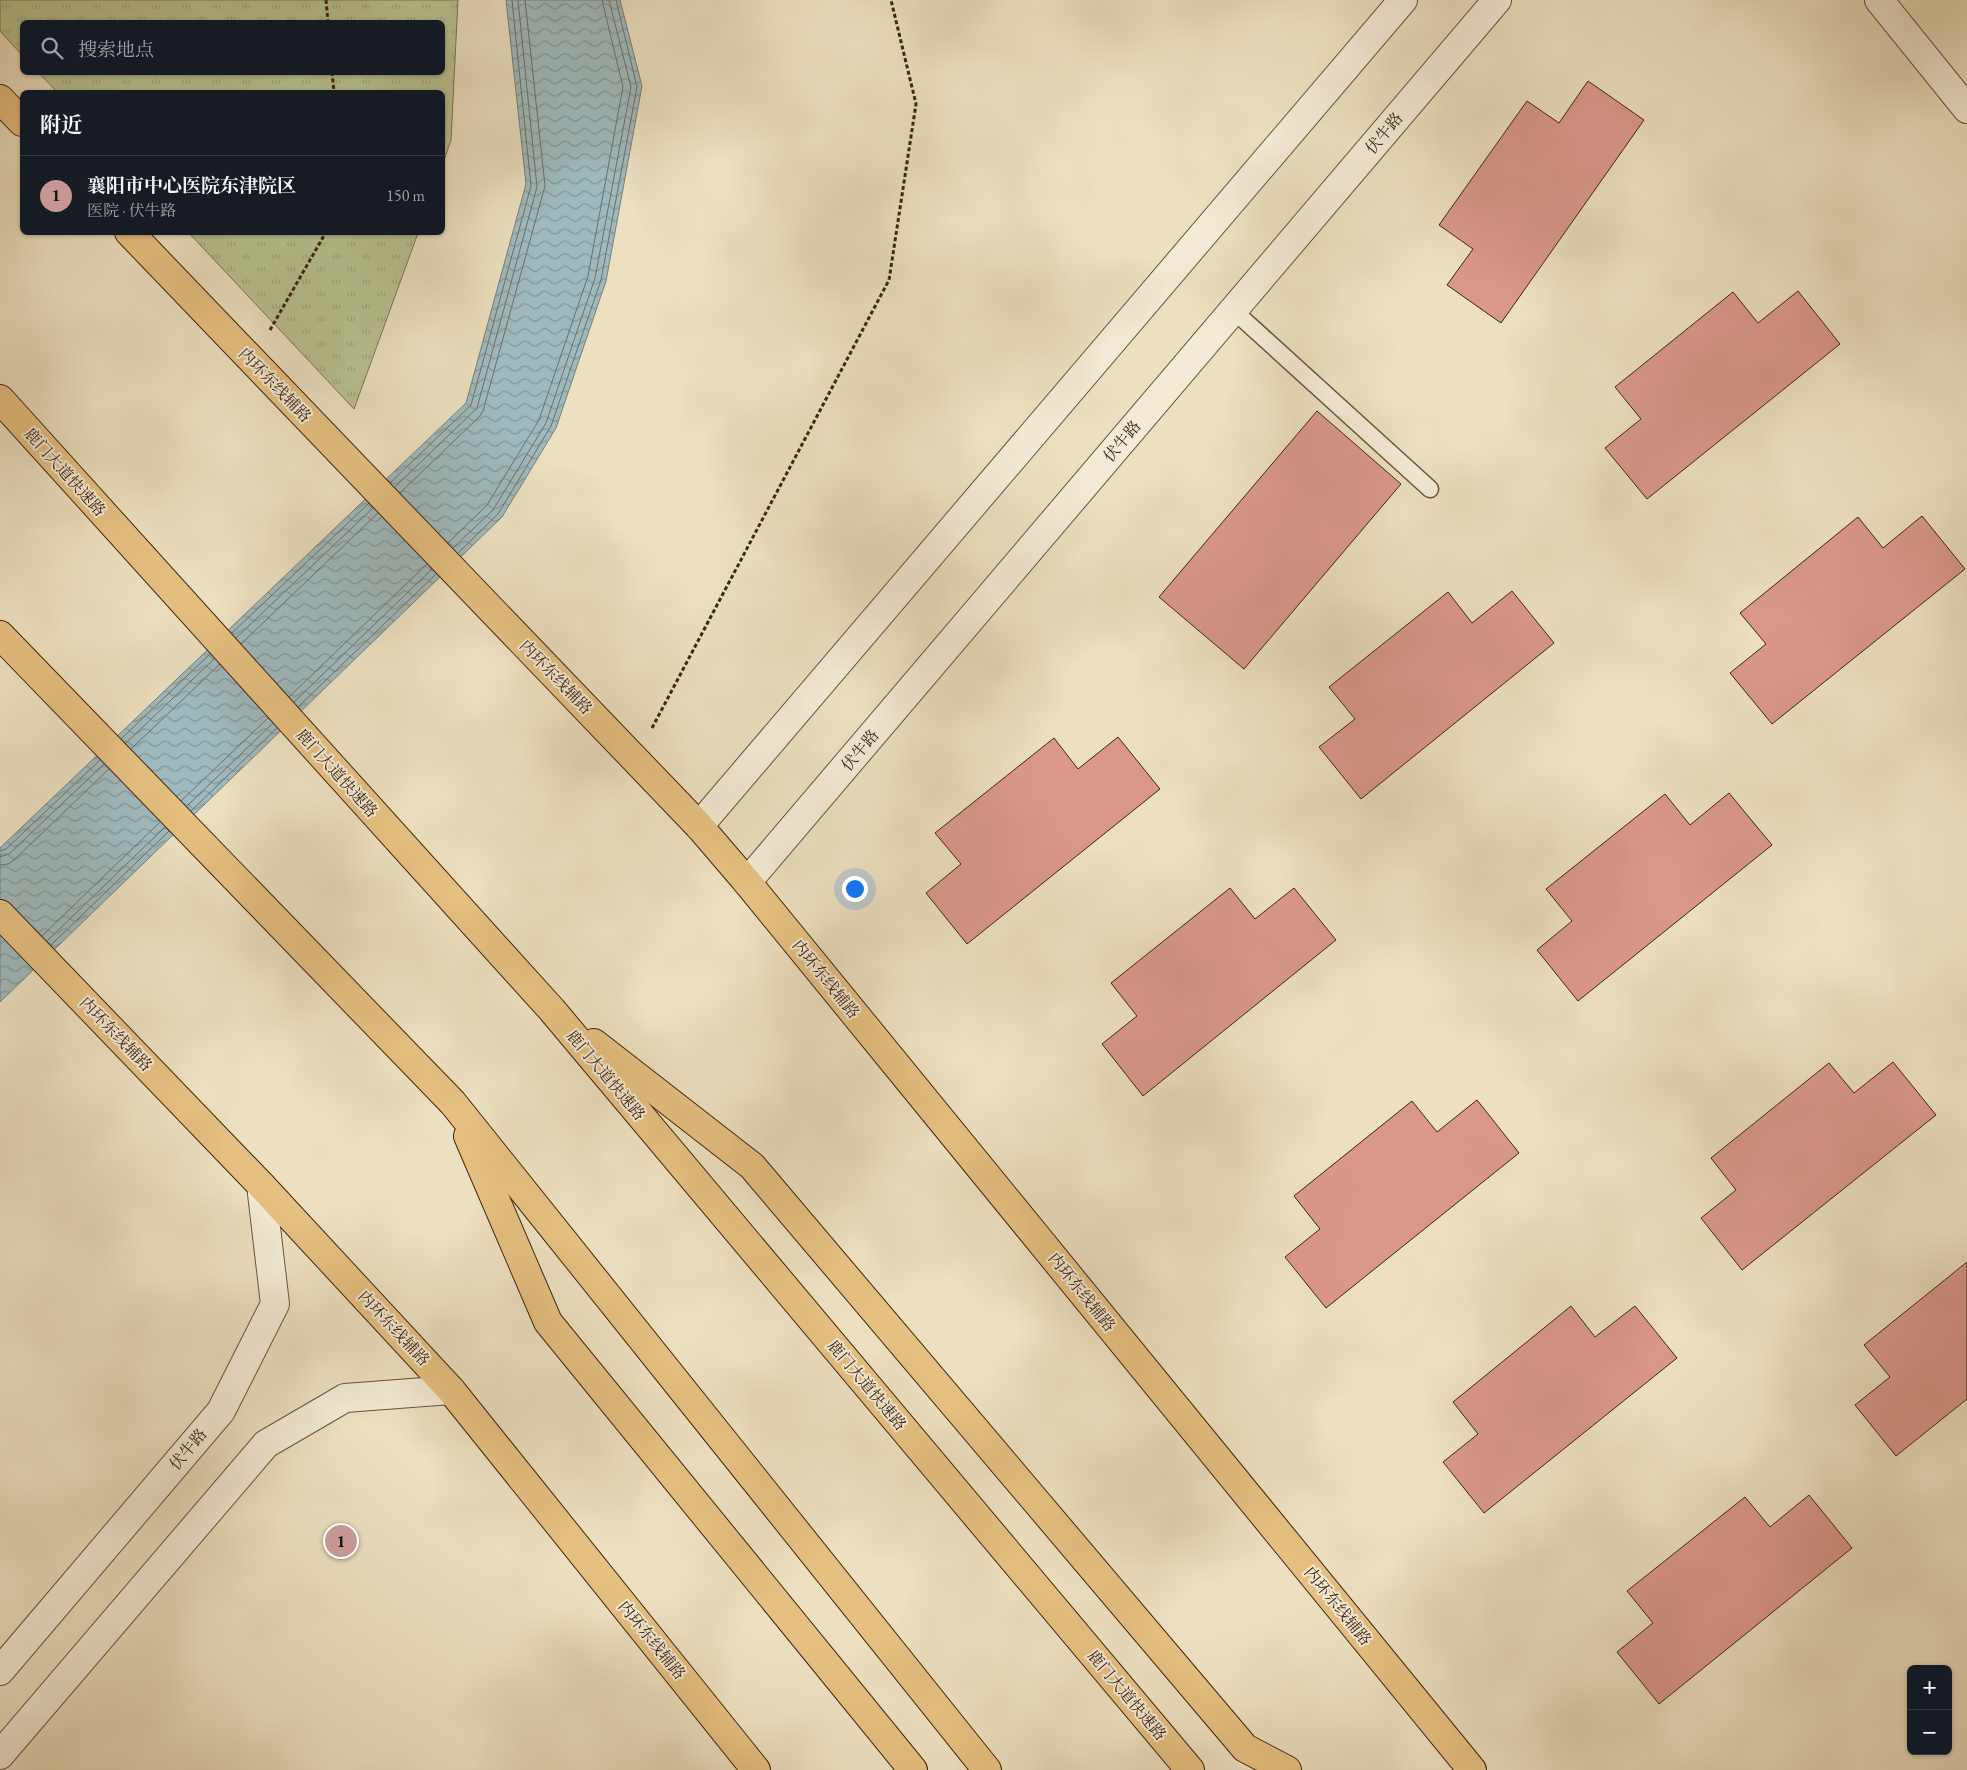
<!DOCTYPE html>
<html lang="zh">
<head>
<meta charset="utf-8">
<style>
	:root { --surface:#171b24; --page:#242831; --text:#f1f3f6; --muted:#9ea1a6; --line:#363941; --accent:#c59692 }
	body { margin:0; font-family:"EB Garamond","Noto Serif SC",serif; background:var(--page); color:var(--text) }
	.controls { position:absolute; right:15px; bottom:15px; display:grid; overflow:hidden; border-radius:8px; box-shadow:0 1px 4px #0004 }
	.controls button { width:45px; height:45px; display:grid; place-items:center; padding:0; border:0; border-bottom:1px solid var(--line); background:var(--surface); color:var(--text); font:25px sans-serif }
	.you { position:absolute; left:854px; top:888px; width:18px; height:18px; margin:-12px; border:4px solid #fff; border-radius:50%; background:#1a73e8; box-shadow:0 0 0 8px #1a73e833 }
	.badge { display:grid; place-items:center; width:32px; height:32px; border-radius:50%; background:var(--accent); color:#111; font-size:16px; font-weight:700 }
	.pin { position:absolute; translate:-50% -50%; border:2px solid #fff; box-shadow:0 1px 5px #0006 }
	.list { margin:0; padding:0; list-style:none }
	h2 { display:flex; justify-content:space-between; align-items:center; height:65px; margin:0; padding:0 20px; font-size:21px }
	h2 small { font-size:16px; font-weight:400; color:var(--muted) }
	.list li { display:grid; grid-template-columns:32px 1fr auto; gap:15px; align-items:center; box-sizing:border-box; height:80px; padding:0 20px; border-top:1px solid var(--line) }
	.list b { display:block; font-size:19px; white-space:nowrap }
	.list p { margin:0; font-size:16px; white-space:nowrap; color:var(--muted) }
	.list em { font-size:16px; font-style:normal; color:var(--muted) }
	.icon { flex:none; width:28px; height:28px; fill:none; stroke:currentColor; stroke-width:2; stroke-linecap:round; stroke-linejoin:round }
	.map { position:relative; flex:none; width:1967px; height:1770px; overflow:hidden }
	.search { position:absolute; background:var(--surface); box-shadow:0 1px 4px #0004; left:20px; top:20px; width:425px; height:55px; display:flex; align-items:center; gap:12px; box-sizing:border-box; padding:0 18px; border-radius:8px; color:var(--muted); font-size:19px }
	.panel { position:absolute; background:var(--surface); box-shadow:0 1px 4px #0004; left:20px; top:90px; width:425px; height:145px; border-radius:8px }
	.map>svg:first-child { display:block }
</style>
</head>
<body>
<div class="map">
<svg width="1967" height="1770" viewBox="0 0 1967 1770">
	<defs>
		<pattern id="grass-tufts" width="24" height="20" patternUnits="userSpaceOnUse" patternTransform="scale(1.25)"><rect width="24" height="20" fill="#b8c292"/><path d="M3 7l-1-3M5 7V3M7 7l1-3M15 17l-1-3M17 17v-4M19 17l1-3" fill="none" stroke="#9fa67d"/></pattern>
		<pattern id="water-waves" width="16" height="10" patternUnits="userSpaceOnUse" patternTransform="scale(1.25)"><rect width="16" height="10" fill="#9fbabe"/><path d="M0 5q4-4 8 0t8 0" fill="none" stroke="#839799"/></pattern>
	</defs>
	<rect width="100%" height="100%" fill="#ece0c0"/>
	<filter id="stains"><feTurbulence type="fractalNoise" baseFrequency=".004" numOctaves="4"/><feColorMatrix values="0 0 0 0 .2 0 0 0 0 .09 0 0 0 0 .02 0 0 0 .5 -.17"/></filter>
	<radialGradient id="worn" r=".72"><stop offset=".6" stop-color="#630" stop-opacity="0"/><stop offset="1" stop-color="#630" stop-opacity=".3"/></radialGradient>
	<g fill="url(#grass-tufts)" stroke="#7c7252">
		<path d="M0,0H458L451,140L443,163L442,92H57L39,73L442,72V22H22V55L0,31Z"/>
		<path d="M189,233H418L354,409Z"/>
	</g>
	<path fill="url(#water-waves)" stroke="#797e79" d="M506,0H620L642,86L606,281L556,428L502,517L0,1002V848L466,403L526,184Z"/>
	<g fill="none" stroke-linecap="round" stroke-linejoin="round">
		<g stroke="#6f6e68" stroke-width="1">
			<path d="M390,483L471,405L531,186L512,0"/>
			<path d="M395,487L477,408L537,187L518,0"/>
			<path d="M400,493L479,417L483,411L545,186L525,0"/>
			<path d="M448,543L487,505L539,420L588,276L623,87L602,0"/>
			<path d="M453,548L493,510L546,423L595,278L631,87L609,0"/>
			<path d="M458,553L498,514L551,426L601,280L637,87L616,0"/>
			<path d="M232,633L369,503"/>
			<path d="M236,638L373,508"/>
			<path d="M241,644L378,513"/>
			<path d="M289,697L427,564"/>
			<path d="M294,702L432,569"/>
			<path d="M298,707L436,574"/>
			<path d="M121,739L210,654"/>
			<path d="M126,743L214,659"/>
			<path d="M131,749L220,664"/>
			<path d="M181,801L268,718"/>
			<path d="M187,806L273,723"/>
			<path d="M191,811L277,728"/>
			<path d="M0,851L6,849L100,760"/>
			<path d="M0,857L9,854L104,764"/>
			<path d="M0,865L8,864L14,860L109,769"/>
			<path d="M42,936L160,822"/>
			<path d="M47,941L165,827"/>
			<path d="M51,945L169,831"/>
		</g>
	</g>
	<g fill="#da988c" stroke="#3f2311">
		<path d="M1588,81L1644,120L1501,323L1447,285L1473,249L1439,225L1527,101L1559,123Z"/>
		<path d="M1798,291L1840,344L1647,499L1605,448L1641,419L1615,387L1733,292L1758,323Z"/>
		<path d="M1317,411L1401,484L1244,669L1159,597Z"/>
		<path d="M1922,516L1965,569L1772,724L1730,673L1766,644L1740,613L1858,517L1883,548Z"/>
		<path d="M1512,591L1554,643L1361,799L1319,747L1355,719L1329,687L1448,592L1472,623Z"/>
		<path d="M1118,737L1160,789L967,944L926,893L961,864L935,833L1054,738L1078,769Z"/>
		<path d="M1729,793L1772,845L1578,1001L1537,950L1572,921L1546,889L1665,794L1690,825Z"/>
		<path d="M1230,888L1255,919L1294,888L1336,940L1143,1096L1102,1044L1137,1016L1111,983Z"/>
		<path d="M1893,1062L1936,1115L1742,1270L1701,1218L1736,1190L1711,1158L1829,1063L1854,1093Z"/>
		<path d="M1477,1100L1519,1153L1326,1308L1285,1257L1320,1229L1294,1196L1412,1101L1437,1132Z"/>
		<path d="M1967,1262V1399L1896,1456L1855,1405L1890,1377L1864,1345Z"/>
		<path d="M1571,1306L1595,1337L1635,1306L1677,1358L1484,1513L1443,1462L1478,1434L1453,1402Z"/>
		<path d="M1809,1495L1852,1548L1659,1704L1617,1652L1653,1623L1627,1591L1745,1497L1770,1527Z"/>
	</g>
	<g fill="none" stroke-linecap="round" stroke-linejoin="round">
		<g stroke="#6a523d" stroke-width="19">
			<path id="service" d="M1233,310L1430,489"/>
		</g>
		<g stroke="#6a523d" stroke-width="30">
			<path id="minor" d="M1879,0L1967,109"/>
		</g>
		<g stroke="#6a523d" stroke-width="30">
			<g id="tertiary">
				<path d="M699,826L1403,0"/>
				<path d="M747,882L1497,0"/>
				<path d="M0,1671L221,1411L275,1304L261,1185"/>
				<path d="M0,1755L266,1444L345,1398L451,1390"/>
			</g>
		</g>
		<g stroke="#3f2311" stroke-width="30">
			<g id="primary">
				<path d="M0,99L22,122"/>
				<path d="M129,232L699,826L747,882L1472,1770"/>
				<path d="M0,914L261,1185L451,1390L756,1770"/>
			</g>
		</g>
		<g stroke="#3f2311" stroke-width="30">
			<g id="trunk">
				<path d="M0,399L552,1010L1190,1770"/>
				<path d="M0,635L453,1103L987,1770"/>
				<path d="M594,1043L752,1166L1245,1748L1287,1770"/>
				<path d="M468,1136L548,1322L913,1770"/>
			</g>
		</g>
		<g stroke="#3f2311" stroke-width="3" stroke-dasharray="4 2.5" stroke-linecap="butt">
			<path d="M326,0L328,22"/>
			<path d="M332,72L334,92"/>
			<path d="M270,330L326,232"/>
			<path d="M652,728L889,280L916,104L891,0"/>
		</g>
		<use href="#service" stroke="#f3ebd6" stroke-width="16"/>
		<use href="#minor" stroke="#f3ebd6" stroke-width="28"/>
		<use href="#tertiary" stroke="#f3ebd6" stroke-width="28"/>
		<use href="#primary" stroke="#e6c080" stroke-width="28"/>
		<use href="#trunk" stroke="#e6c080" stroke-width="28"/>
	</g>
	<g text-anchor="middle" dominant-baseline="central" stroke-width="4" stroke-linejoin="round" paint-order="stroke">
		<g font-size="16" fill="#3f2311" stroke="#f3ebd6">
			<text transform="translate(1384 133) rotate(-50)">伏牛路</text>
			<text transform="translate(275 385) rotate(46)">内环东线辅路</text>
			<text transform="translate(1122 441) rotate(-50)">伏牛路</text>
			<text transform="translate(65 472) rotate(48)">鹿门大道快速路</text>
			<text transform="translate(556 677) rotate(46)">内环东线辅路</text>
			<text transform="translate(860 750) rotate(-50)">伏牛路</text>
			<text transform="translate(337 773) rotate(48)">鹿门大道快速路</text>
			<text transform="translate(826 979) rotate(51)">内环东线辅路</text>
			<text transform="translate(116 1034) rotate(46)">内环东线辅路</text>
			<text transform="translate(606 1075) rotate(50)">鹿门大道快速路</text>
			<text transform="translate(1082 1292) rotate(51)">内环东线辅路</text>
			<text transform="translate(394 1328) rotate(47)">内环东线辅路</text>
			<text transform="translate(867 1385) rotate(50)">鹿门大道快速路</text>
			<text transform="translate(188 1449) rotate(-50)">伏牛路</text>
			<text transform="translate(1338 1606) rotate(51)">内环东线辅路</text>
			<text transform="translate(652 1640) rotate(51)">内环东线辅路</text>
			<text transform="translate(1127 1695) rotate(50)">鹿门大道快速路</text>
		</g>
	</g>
	<rect width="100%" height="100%" filter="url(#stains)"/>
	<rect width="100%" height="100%" fill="url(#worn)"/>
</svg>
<div class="controls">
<button>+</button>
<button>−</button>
</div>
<div class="you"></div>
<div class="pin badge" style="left:341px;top:1541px">1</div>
<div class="search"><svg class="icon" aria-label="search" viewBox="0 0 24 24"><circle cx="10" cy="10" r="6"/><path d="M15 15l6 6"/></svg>搜索地点</div>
<section class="panel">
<h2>附近<small></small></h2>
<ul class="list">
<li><span class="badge">1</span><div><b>襄阳市中心医院东津院区</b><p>医院 · 伏牛路</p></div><em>150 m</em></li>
</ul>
</section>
</div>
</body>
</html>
